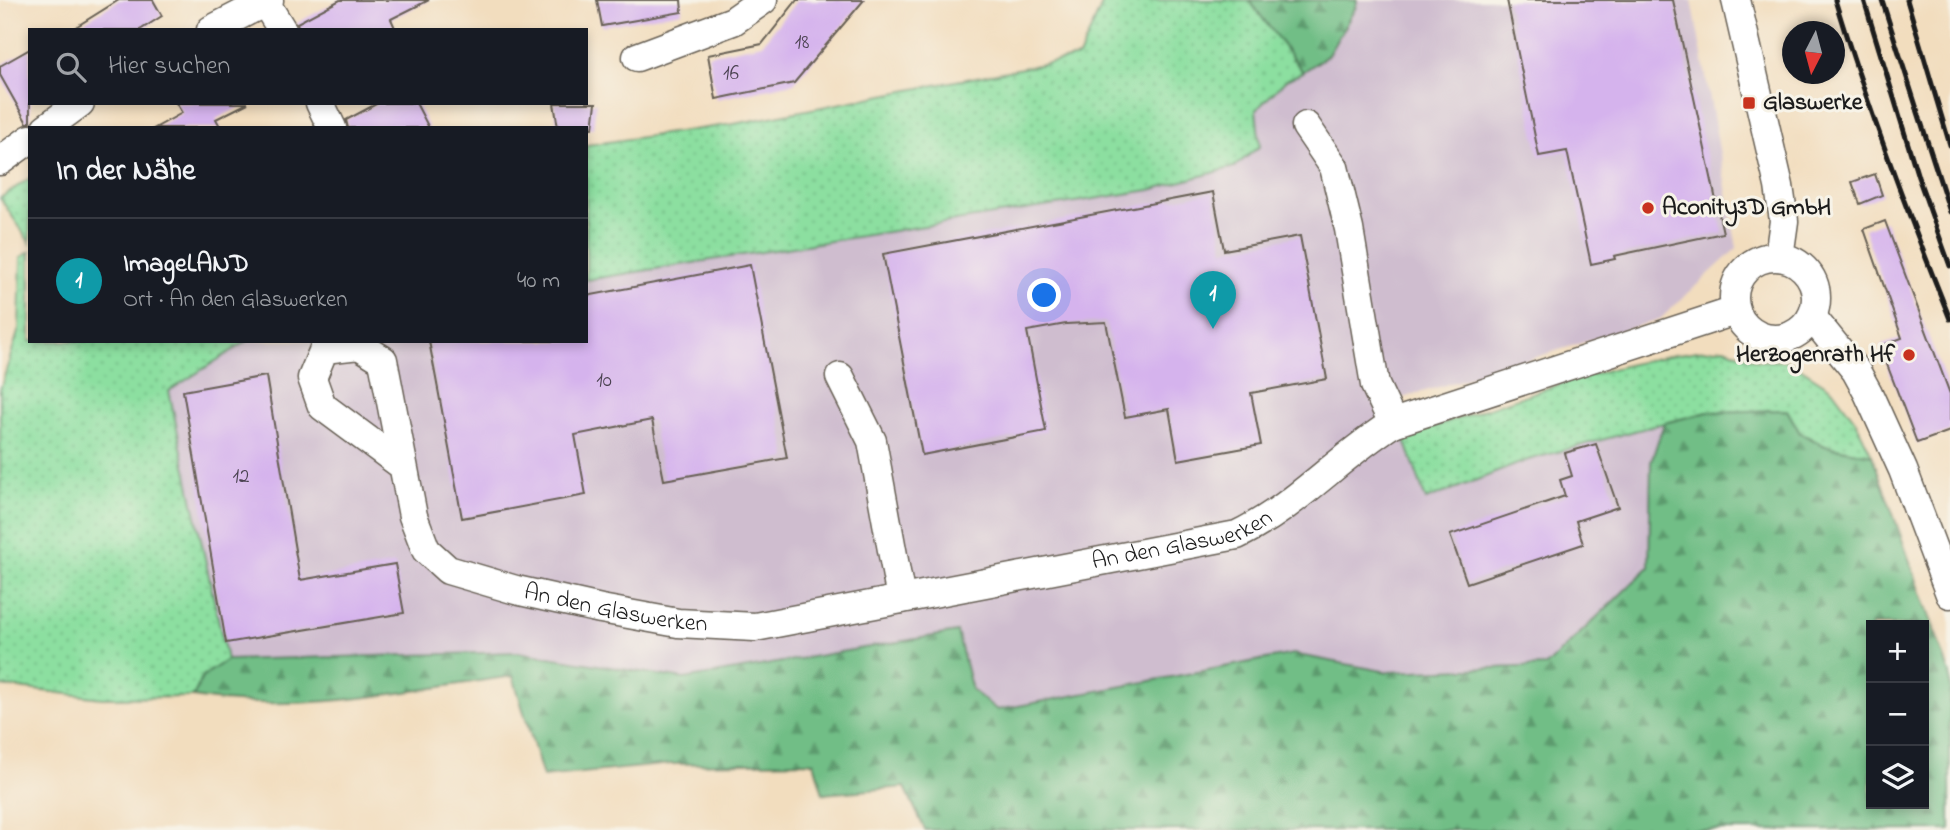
<!DOCTYPE html>
<html lang="de">
<head>
<meta charset="utf-8">
<style>
	:root { --surface:#171b24; --page:#20242c; --text:#f1f3f6; --muted:#9ea1a6; --line:#363941; --accent:#c8321e }
	body { margin:0; font-family:"Indie Flower",sans-serif; background:var(--page); color:var(--text) }
	.controls { position:absolute; right:21px; bottom:21px; display:grid; overflow:hidden; border-radius:0px; box-shadow:0 4px 10px #0003 }
	.controls button { width:63px; height:63px; display:grid; place-items:center; padding:0; border:0; border-bottom:2px solid var(--line); background:var(--surface); color:var(--text); font:35px sans-serif }
	.compass { position:absolute; left:1782px; top:21px; width:63px; height:63px; border-radius:50%; background:var(--surface); box-shadow:0 4px 10px #0003; rotate:186deg }
	.you { position:absolute; left:1045px; top:296px; width:24px; height:24px; margin:-18px; border:5px solid #fff; border-radius:50%; background:#1a73e8; box-shadow:0 0 0 10px #1a73e833 }
	.badge { display:grid; place-items:center; width:46px; height:46px; border-radius:50%; background:var(--accent); color:#fff; font-size:23px; font-weight:700 }
	.pin { position:absolute; translate:-50% -58px; filter:drop-shadow(0 2px 4px #0008) }
	.pin::after { content:''; position:absolute; top:37px; width:24px; height:21px; background:inherit; clip-path:polygon(0 0,100% 0,50% 100%) }
	.list { margin:0; padding:0; list-style:none }
	h2 { display:flex; justify-content:space-between; align-items:center; height:91px; margin:0; padding:0 28px; font-size:30px }
	h2 small { font-size:23px; font-weight:400; color:var(--muted) }
	.list li { display:grid; grid-template-columns:46px 1fr auto; gap:21px; align-items:center; box-sizing:border-box; height:126px; padding:0 28px; border-top:2px solid var(--line) }
	.list b { display:block; font-size:26px; white-space:nowrap }
	.list p { margin:0; font-size:23px; white-space:nowrap; color:var(--muted) }
	.list em { font-size:23px; font-style:normal; color:var(--muted) }
	.icon { flex:none; width:38px; height:38px; fill:none; stroke:currentColor; stroke-width:2; stroke-linecap:round; stroke-linejoin:round }
	.map { position:relative; flex:none; width:1950px; height:830px; overflow:hidden }
	.search { position:absolute; background:var(--surface); box-shadow:0 4px 10px #0003; left:28px; top:28px; width:560px; height:77px; display:flex; align-items:center; gap:18px; box-sizing:border-box; padding:0 24px; border-radius:0px; color:var(--muted); font-size:26px }
	.panel { position:absolute; background:var(--surface); box-shadow:0 4px 10px #0003; left:28px; top:126px; width:560px; height:217px; border-radius:0px }
	.map>svg:first-child { display:block }
</style>
</head>
<body>
<div class="map">
<svg width="1950" height="830" viewBox="0 0 1950 830">
	<defs>
		<pattern id="grass-dots" width="8" height="8" patternUnits="userSpaceOnUse" patternTransform="scale(1.75)"><rect width="8" height="8" fill="#8cdfa0"/><path d="M2 2h.1M6 6h.1" fill="none" stroke="#78bf89" stroke-width="1.8" stroke-linecap="round"/></pattern>
		<pattern id="forest-firs" width="22" height="20" patternUnits="userSpaceOnUse" patternTransform="scale(1.75)"><rect width="22" height="20" fill="#71be86"/><path d="M5 1l3.5 6h-7zM16 11l3.5 6h-7z" fill="#5c9a6d"/></pattern>
	</defs>
	<rect width="100%" height="100%" fill="#f7f3e8"/>
	<filter id="ink" filterUnits="userSpaceOnUse"><feTurbulence type="fractalNoise" baseFrequency=".0143" numOctaves="2"/><feDisplacementMap in="SourceGraphic" scale="14" xChannelSelector="R" yChannelSelector="G"/><feConvolveMatrix kernelMatrix="1 2 1 2 8 2 1 2 1" color-interpolation-filters="sRGB"/></filter>
	<filter id="wash" filterUnits="userSpaceOnUse"><feTurbulence type="fractalNoise" baseFrequency=".00686" numOctaves="4" result="noise"/><feDisplacementMap in="SourceGraphic" scale="28" xChannelSelector="R" yChannelSelector="G"/><feGaussianBlur stdDeviation="1.57" result="paint"/><feColorMatrix in="noise" values="0 0 0 0 0 0 0 0 0 0 0 0 0 0 0 0 0 1.4 0 .05"/><feComposite in="paint" operator="in"/></filter>
	<g filter="url(#wash)">
		<rect width="100%" height="100%" fill="#f2ddbe"/>
		<path fill="#cfbdcf" d="M1357,0H1692L1737,248L1660,319L1393,401L1426,500L1528,460L1664,423L1651,462L1649,567L1546,666L1388,672L1293,654L997,711L972,690L957,632L684,679L518,652L227,660L169,391L247,341H586V280L1150,190L1233,167L1260,146L1256,110L1286,80L1328,55L1356,7Z"/>
		<g fill="url(#grass-dots)" stroke="#547e5e" stroke-width="2">
			<path d="M1104,0H1249L1303,72L1286,80L1256,110L1260,146L1234,167L1150,190L586,280V145L734,124L1079,57Z"/>
			<path d="M30,178V243L0,198Z"/>
			<path d="M30,252V341H247L169,391L227,660L203,676L193,697L102,698L1,686L0,390L19,329L21,257Z"/>
			<path d="M1725,348L1758,361H1789L1832,389L1855,420L1872,455L1825,446L1800,433L1787,410L1708,412L1664,423L1528,460L1426,500L1404,437C1502,404 1623,356 1725,348Z"/>
		</g>
		<g fill="url(#forest-firs)" stroke="#466d51" stroke-width="2" fill-rule="evenodd">
			<path d="M1249,0H1357L1356,7L1328,55L1303,72Z"/>
			<path d="M1787,410L1800,433L1825,446L1872,455L1950,674V830H925L905,787L823,794L814,762L671,764L543,777L513,676C408,691 299,715 193,697L203,676L227,660L518,652L684,679L957,632L972,690L997,710L1293,654L1388,672L1546,666L1649,567L1651,462L1664,423L1708,412ZM1871,625H1924V804H1871Z"/>
		</g>
		<g id="blocks">
			<g fill="#d5b3ed">
				<path d="M119,0H153L162,16L140,30H71Z"/>
				<path d="M340,0H429L391,19L396,30H299L297,23Z"/>
				<path d="M597,0H681L682,12L602,26Z"/>
				<path d="M797,0H864L794,83L716,99L708,55L762,44Z"/>
				<path d="M1507,0H1673L1723,233L1614,256L1615,259L1591,264L1567,151L1539,156Z"/>
				<path d="M30,49V123H27L0,75V66Z"/>
				<path d="M176,103H248L216,119L221,128H155L182,113Z"/>
				<path d="M378,103H416L429,128H348L346,120Z"/>
				<path d="M554,103H596L593,128H558Z"/>
				<path d="M1875,174L1882,195L1860,204L1852,182Z"/>
				<path d="M1213,192L1224,250L1300,236L1327,379L1251,393L1261,445L1178,460L1169,409L1125,417L1106,322L1066,324L1027,331L1046,431L922,455L883,254Z"/>
				<path d="M1885,221L1950,394V431L1917,443L1880,346L1902,338L1864,229Z"/>
				<path d="M750,265L787,458L664,480L652,420L575,435L586,495L462,518L429,341H586V296Z"/>
				<path d="M266,376L300,580L395,564L404,613L226,643L183,391Z"/>
				<path d="M1596,444L1618,507L1576,521L1583,544L1467,583L1450,535L1565,496L1560,480L1572,476L1565,453Z"/>
			</g>
		</g>
	</g>
	<g filter="url(#ink)">
		<use href="#blocks" fill-opacity="0" stroke="#676055" stroke-width="2"/>
		<g fill="none" stroke-linecap="round" stroke-linejoin="round">
			<g stroke="#676055" stroke-width="31">
				<g id="minor">
					<path d="M1736,0L1779,186L1784,221L1779,257"/>
					<path d="M265,2L282,30"/>
					<path d="M211,30L269,0"/>
					<path d="M637,57L733,21L763,0"/>
					<path d="M320,103L332,128"/>
					<path d="M1306,126L1334,167L1349,229L1375,385L1393,423"/>
					<path d="M46,128L80,103"/>
					<path d="M0,161L30,139"/>
					<circle cx="1775" cy="298" r="41"/>
					<path d="M1812,317L1856,371L1868,393L1903,470L1950,594"/>
					<path d="M840,377L872,441L901,599"/>
					<path id="s1" d="M403,466L322,406L312,378L324,349L359,345L383,360L413,516L426,550L448,570L516,590L601,609L678,623L755,627L1237,535C1297,506 1336,459 1393,423L1735,311"/>
				</g>
			</g>
			<use href="#minor" stroke="#fff" stroke-width="28"/>
			<g stroke="#1c1c1c" stroke-width="5">
				<path d="M1835,0C1868,109 1908,214 1950,319"/>
				<path d="M1864,0L1918,177L1950,266"/>
				<path d="M1882,0L1950,212"/>
				<path d="M1907,0L1950,145"/>
			</g>
		</g>
	</g>
	<g fill="#c8321e" stroke="#f7f3e8" stroke-width="2.5">
		<rect x="1742" y="96" width="14" height="14" rx="3.5"/>
		<circle cx="1648" cy="208" r="7"/>
		<circle cx="1909" cy="355" r="7"/>
	</g>
	<g text-anchor="middle" dominant-baseline="central" stroke-width="6" stroke-linejoin="round" paint-order="stroke">
		<g font-size="21" fill="#4a4250">
			<text x="802" y="43">18</text>
			<text x="731" y="74">16</text>
			<text x="604" y="381">10</text>
			<text x="241" y="477">12</text>
		</g>
		<g font-size="24" font-weight="bold" fill="#1c1c1c" stroke="#f7f3e8" text-anchor="start">
			<text x="1763" y="103">Glaswerke</text>
			<text x="1662" y="208">Aconity3D GmbH</text>
			<text x="1895" y="355" text-anchor="end">Herzogenrath Hf</text>
		</g>
		<g font-size="24" fill="#1c1c1c" stroke="#f7f3e8">
			<text stroke="none"><textPath href="#s1" startOffset="1200">An den Glaswerken</textPath></text>
			<text stroke="none"><textPath href="#s1" startOffset="623">An den Glaswerken</textPath></text>
		</g>
	</g>
</svg>
<div class="controls">
<button>+</button>
<button>−</button>
<button><svg class="icon" aria-label="layers" viewBox="0 0 24 24"><path d="M12 4l9 5-9 5-9-5zM3 14l9 5 9-5"/></svg></button>
</div>
<svg class="compass" viewBox="-18 -18 36 36"><path d="M0-13l5 13h-10z" fill="#e53935"/><path d="M0 13l5-13h-10z" fill="#9ea1a6"/></svg>
<div class="you"></div>
<div class="pin badge" style="left:1213px;top:329px;background:#0f9aa8">1</div>
<div class="search"><svg class="icon" aria-label="search" viewBox="0 0 24 24"><circle cx="10" cy="10" r="6"/><path d="M15 15l6 6"/></svg>Hier suchen</div>
<section class="panel">
<h2>In der Nähe<small></small></h2>
<ul class="list">
<li><span class="badge" style="background:#0f9aa8">1</span><div><b>ImageLAND</b><p>Ort · An den Glaswerken</p></div><em>40 m</em></li>
</ul>
</section>
</div>
</body>
</html>
